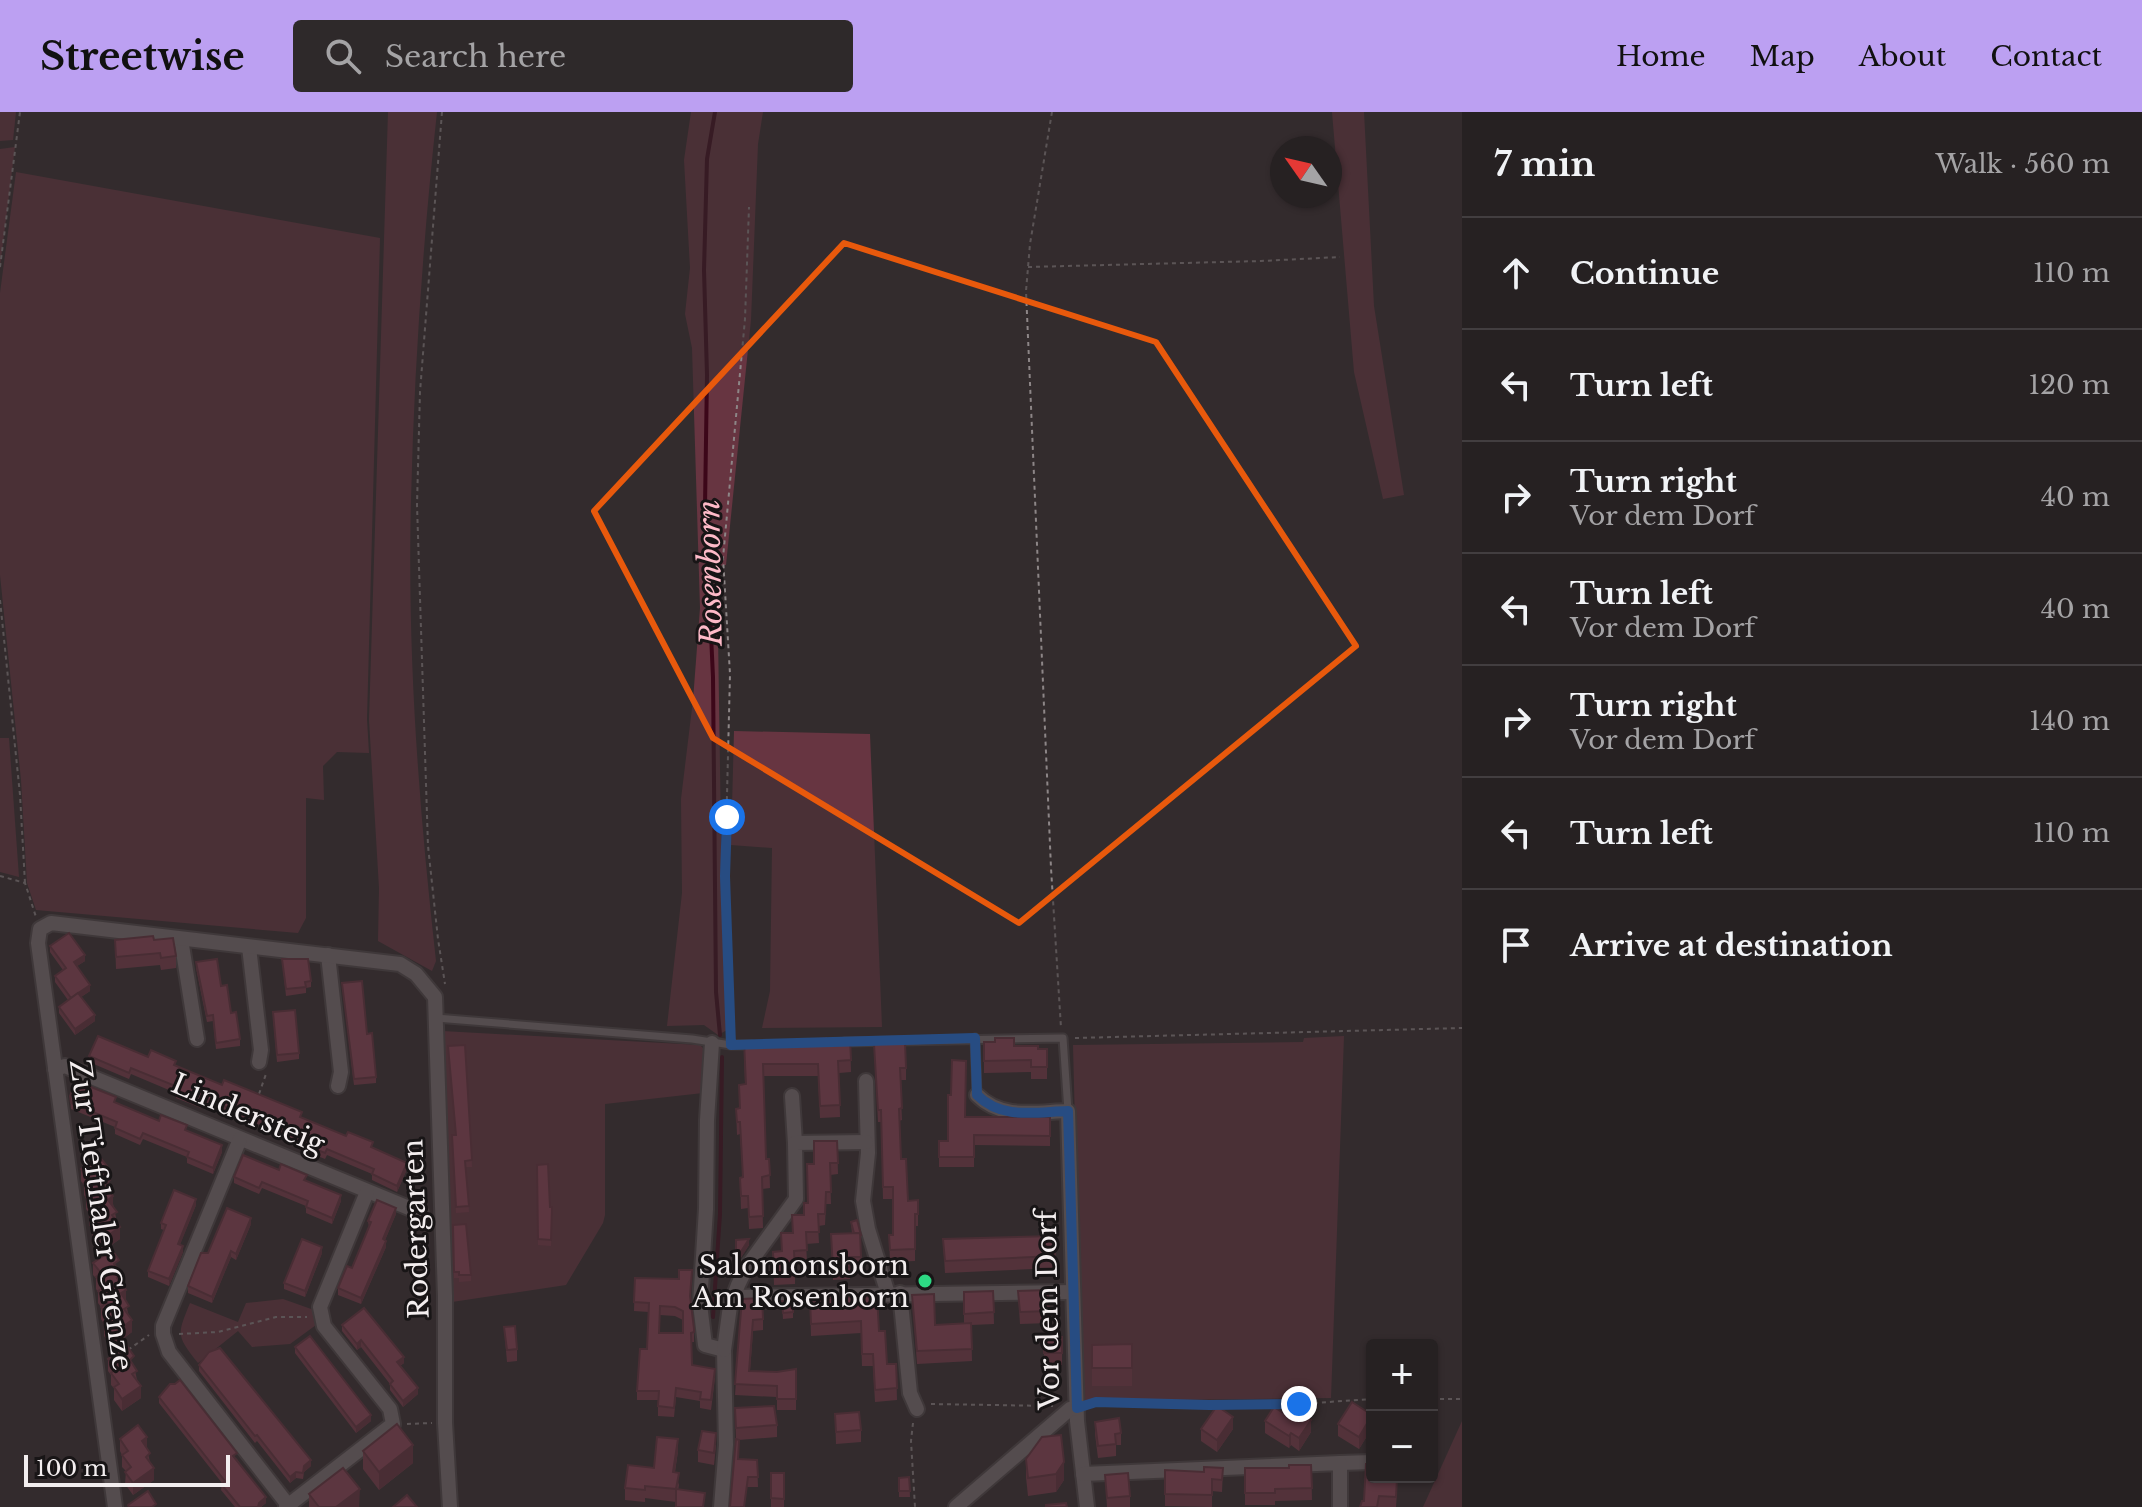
<!DOCTYPE html>
<html lang="en">
<head>
<meta charset="utf-8">
<style>
	:root { --surface:#262122; --page:#2e292a; --text:#f1f3f6; --muted:#a4a3a5; --line:#423e40; --accent:#bca0f2 }
	body { margin:0; font-family:"Libre Baskerville",serif; background:var(--page); color:var(--text) }
	.controls { position:absolute; right:24px; bottom:24px; display:grid; overflow:hidden; border-radius:8px; box-shadow:0 2px 6px #0004 }
	.controls button { width:72px; height:72px; display:grid; place-items:center; padding:0; border:0; border-bottom:2px solid var(--line); background:var(--surface); color:var(--text); font:40px sans-serif }
	.compass { position:absolute; left:1270px; top:24px; width:72px; height:72px; border-radius:50%; background:var(--surface); box-shadow:0 2px 6px #0004; rotate:304deg }
	.scale { position:absolute; left:24px; bottom:20px; width:206px; box-sizing:border-box; padding-left:8px; border:4px solid #f3eeef; border-top:0; font-size:22px; line-height:28px; white-space:nowrap; color:#f3eeef; -webkit-text-stroke:6px #181516; paint-order:stroke }
	.stop { position:absolute; width:24px; height:24px; margin:-18px; border:6px solid #1a73e8; border-radius:50%; background:#fff }
	.stop.end { background:#1a73e8; border-color:#fff; box-shadow:0 2px 8px #0008 }
	.list { margin:0; padding:0; list-style:none }
	h2 { display:flex; justify-content:space-between; align-items:center; height:104px; margin:0; padding:0 32px; font-size:34px }
	h2 small { font-size:26px; font-weight:400; color:var(--muted) }
	.list li { display:grid; grid-template-columns:52px 1fr auto; gap:24px; align-items:center; box-sizing:border-box; height:112px; padding:0 32px; border-top:2px solid var(--line) }
	.list b { display:block; font-size:30px; white-space:nowrap }
	.list p { margin:0; font-size:26px; white-space:nowrap; color:var(--muted) }
	.list em { font-size:26px; font-style:normal; color:var(--muted) }
	.icon { flex:none; width:44px; height:44px; fill:none; stroke:currentColor; stroke-width:2; stroke-linecap:round; stroke-linejoin:round }
	.map { position:relative; flex:none; width:1462px; height:1395px; overflow:hidden }
	header { display:flex; align-items:center; gap:48px; box-sizing:border-box; height:112px; padding:0 40px; background:var(--accent); color:#111 }
	header strong { font-size:38px }
	nav { display:flex; gap:44px; margin-inline-start:auto; font-size:28px }
	.search { width:560px; height:72px; background:var(--page); display:flex; align-items:center; gap:20px; box-sizing:border-box; padding:0 28px; border-radius:8px; color:var(--muted); font-size:30px }
	main { display:flex }
	aside { flex:1; background:var(--surface) }
	.map>svg:first-child { display:block }
</style>
</head>
<body>
<header>
<strong>Streetwise</strong>
<div class="search"><svg class="icon" aria-label="search" viewBox="0 0 24 24"><circle cx="10" cy="10" r="6"/><path d="M15 15l6 6"/></svg>Search here</div>
<nav><a>Home</a><a>Map</a><a>About</a><a>Contact</a></nav>
</header>
<main>
<div class="map">
<svg width="1462" height="1395" viewBox="0 0 1462 1395">
	<rect width="100%" height="100%" fill="#332c2d"/>
	<g fill="#673541">
		<path d="M0,0H16L13,28L0,29Z"/>
		<path d="M388,0H437C423,128 414,259 411,388C407,542 419,697 436,849L432,859L378,829L379,776L369,608Z"/>
		<path d="M691,0H763L758,32L751,208L726,453L717,454L722,790L727,918L718,923L704,913L667,914L682,781L681,687L693,588L700,496L692,236L685,202L690,156L684,48Z"/>
		<path d="M1332,0H1364L1374,194L1404,383L1383,387L1354,260Z"/>
		<path d="M15,35L0,155V37Z"/>
		<path d="M16,60L380,126L367,607L369,641L337,640L323,654L324,688L306,686V806L298,821L36,798L27,771L21,668L0,463V181Z"/>
		<path d="M734,619L870,622L882,915L762,916L770,879L772,736L731,733Z"/>
		<path d="M0,626H9L19,765L0,760Z"/>
		<path d="M442,919L700,933L705,938L703,981L605,992V1103L603,1111L566,1173L452,1190Z"/>
		<path d="M1344,924L1331,1286L1082,1289L1073,933L1303,930L1304,926Z"/>
		<path d="M283,1187L314,1198L316,1213L290,1232L252,1235L238,1219L198,1251C176,1223 177,1223 190,1191L238,1210L246,1191Z"/>
		<path d="M1462,1309V1395H1423Z"/>
	</g>
	<g fill="none" stroke-linecap="round" stroke-linejoin="round">
		<g stroke="#3c0719" stroke-width="4">
			<path d="M715,0L707,47L704,158L707,263L705,394L713,565L716,880L720,923"/>
			<path d="M713,1205L720,1102L722,945"/>
		</g>
		<g stroke="#4f4849" stroke-width="11">
			<g id="lane">
				<path d="M436,906L692,927L731,933H752"/>
				<path d="M975,926L977,983"/>
				<path d="M844,930L1063,926L1068,999"/>
			</g>
		</g>
		<g stroke="#4f4849" stroke-width="18">
			<g id="street">
				<path d="M181,827L197,927"/>
				<path d="M249,835L261,938L259,950"/>
				<path d="M328,843L341,960L338,974"/>
				<path d="M712,931L707,1008L706,1097L700,1192L705,1233L724,1238L726,1333L721,1395"/>
				<path d="M55,957L65,954L421,1101"/>
				<path d="M866,969L868,1041L863,1089L868,1117L888,1182"/>
				<path d="M977,983C1002,1008 1035,1000 1068,999L1077,1309L1087,1395"/>
				<path d="M792,984L795,1031"/>
				<path d="M240,1027L163,1214V1222L169,1240L288,1393"/>
				<path d="M900,1181L910,1281L917,1297"/>
				<path d="M734,1185L1073,1180"/>
				<path d="M724,1238L730,1194L738,1173L746,1156L796,1087L795,1031L866,1030"/>
				<path d="M1340,1351L1372,1350"/>
				<path d="M1083,1362L1340,1351V1395"/>
				<path d="M115,1395L38,831L40,817L51,811L400,852L416,862L435,885L445,1184V1311L450,1395"/>
				<path d="M286,1395L393,1312L390,1297L324,1214L320,1195L367,1080"/>
				<path d="M956,1395L1070,1297L1077,1296"/>
			</g>
		</g>
		<g stroke="#8d8687" stroke-width="2" stroke-dasharray="4 4" stroke-linecap="butt">
			<path d="M442,0L420,280L417,393L428,734L438,827L445,872"/>
			<path d="M1052,0L1030,132L1026,179L1051,756L1061,916"/>
			<path d="M0,155L20,0"/>
			<path d="M1028,155L1261,149L1340,145"/>
			<path d="M0,488L20,683L25,771"/>
			<path d="M0,764L25,771L36,805"/>
			<path d="M731,920L725,764L730,562L723,446L745,207L749,95"/>
			<path d="M1075,926L1462,916"/>
			<path d="M259,982L266,962"/>
			<path d="M179,1222L218,1220L276,1205H307"/>
			<path d="M128,1238L149,1223"/>
			<path d="M1432,1287H1462"/>
			<path d="M931,1292L1053,1294"/>
			<path d="M1090,1292H1299L1372,1287"/>
			<path d="M913,1311L911,1329L915,1395"/>
			<path d="M407,1312L432,1311"/>
		</g>
		<use href="#lane" stroke="#7c7375" stroke-width="7"/>
		<use href="#street" stroke="#7c7375" stroke-width="14"/>
	</g>
	<g fill="#7b3a4b" fill-rule="evenodd">
		<path d="M115,828H154L176,844V856L161,858L160,853L116,857Z"/>
		<path d="M50,834L85,849L77,854L90,879L81,885L95,909L75,923L59,901V895L68,888L55,870V864L63,858L50,840Z"/>
		<path d="M282,847L311,869V875L306,876V881L286,884Z"/>
		<path d="M196,850L221,874L240,927V934L216,937L213,909L207,910L196,856Z"/>
		<path d="M342,871L367,922L376,965V971L354,973Z"/>
		<path d="M273,906L299,941V947L277,950Z"/>
		<path d="M850,928L851,960L839,961L840,1005L820,1006L818,964H763L766,1047H769L770,1076L762,1077L763,1116L749,1117L748,1096L741,1097L740,1066L743,1065L740,1022L737,1023L736,997L739,996L745,972L744,941L783,931Z"/>
		<path d="M984,930L1047,937V967H1031V960L984,961Z"/>
		<path d="M874,932L906,956V968H900L902,1008L899,1009L901,1047L908,1089L918,1088V1114H915V1149L890,1150L889,1123H893V1087H883L881,1010H878Z"/>
		<path d="M465,933L472,1055H466L469,1100L456,1101L452,1029L455,1023Z"/>
		<path d="M89,944L148,945L176,954L373,1036L407,1057L397,1080L372,1068V1062L327,1043L325,1047L300,1037V1030L241,1005L240,1007L203,991L201,996L176,986V981L131,962L129,967L89,950Z"/>
		<path d="M951,983L966,1005H1050V1034L974,1033V1055H939V1029H948Z"/>
		<path d="M70,984L116,991L159,1009L187,1019L222,1040L213,1062L187,1051V1045L143,1027L140,1033L115,1022V1015L71,997Z"/>
		<path d="M837,1029L838,1062L830,1063L831,1092H826L825,1113L818,1114L819,1131L806,1132L807,1150H795V1172L774,1173L773,1140L782,1139L804,1103L808,1091L814,1052Z"/>
		<path d="M537,1053L550,1095H552L551,1134L538,1133Z"/>
		<path d="M81,1057L107,1064L117,1110L120,1127L100,1141L92,1130V1118L89,1113V1101L86,1097V1086L84,1083V1073L81,1069Z"/>
		<path d="M234,1065L306,1069L341,1089L332,1112L306,1101V1094L262,1076L259,1082L234,1071Z"/>
		<path d="M196,1093L180,1132L183,1140L169,1174L148,1165V1159L164,1118L161,1117V1111Z"/>
		<path d="M396,1102L385,1128L386,1135L361,1192L338,1183V1176L352,1156L369,1115L368,1109Z"/>
		<path d="M851,1110L861,1129H860L861,1157L850,1158V1167L833,1168L831,1122L852,1121Z"/>
		<path d="M251,1112L236,1148L231,1145L212,1191L188,1181V1174L208,1141Z"/>
		<path d="M453,1113L471,1163V1169L459,1170V1166H454Z"/>
		<path d="M943,1127L1055,1144V1156L945,1161Z"/>
		<path d="M736,1128L749,1133L740,1147H736Z"/>
		<path d="M322,1141L305,1185L284,1177V1171Z"/>
		<path d="M93,1151L119,1158L132,1220L112,1235L104,1224V1212L101,1207V1195L98,1191V1180L96,1177V1166L93,1163Z"/>
		<path d="M635,1166L690,1187L694,1217V1230H691L692,1253L715,1266L711,1298L700,1296V1289L676,1285L674,1305L658,1304V1288H637V1279L647,1237L649,1200L634,1199ZM660,1203L675,1204L683,1208V1221H660Z"/>
		<path d="M1048,1178L1049,1211L1020,1212L1018,1179Z"/>
		<path d="M993,1179L994,1212L971,1213L972,1249L917,1252L912,1183L935,1213L964,1211V1180Z"/>
		<path d="M877,1184L879,1219L887,1252H896L897,1288L875,1290L873,1254H862L861,1221L811,1224L810,1187Z"/>
		<path d="M742,1187L763,1207V1218L753,1219L750,1259L777,1260L796,1257V1298H777V1285L735,1283Z"/>
		<path d="M782,1189L793,1200V1206L783,1207Z"/>
		<path d="M342,1213L404,1251L400,1254L418,1282L403,1295L390,1278V1272L361,1235L357,1238L342,1219Z"/>
		<path d="M504,1215L517,1237V1249L507,1250Z"/>
		<rect x="1044" y="1225" width="18" height="28"/>
		<path d="M1132,1232V1274H1092V1233Z"/>
		<path d="M295,1235L371,1309L356,1321L295,1241Z"/>
		<path d="M108,1247L134,1254L141,1286L122,1299L114,1288V1276L111,1273V1263L108,1259Z"/>
		<path d="M199,1253L311,1354L304,1360L303,1367L296,1366L290,1371L257,1329L255,1331L199,1259Z"/>
		<path d="M159,1285L237,1347L266,1391L261,1395H235L221,1378L222,1371L159,1291Z"/>
		<path d="M735,1296L777,1313V1325L738,1328L739,1347L757,1348L758,1375H748L734,1366L736,1327Z"/>
		<path d="M835,1302L861,1318V1330L836,1332Z"/>
		<path d="M1372,1303V1316L1359,1337L1338,1324V1312Z"/>
		<path d="M1265,1309L1311,1320L1299,1339L1291,1333L1289,1336L1265,1321Z"/>
		<path d="M1095,1310L1121,1321V1333H1116V1344L1098,1346L1095,1322Z"/>
		<path d="M1201,1317H1233L1217,1340L1201,1329Z"/>
		<path d="M120,1327L147,1337L154,1368L133,1383L125,1372L126,1359L122,1355V1343L120,1339Z"/>
		<path d="M716,1333L714,1353L698,1350V1338Z"/>
		<path d="M363,1339L413,1351L379,1378L363,1357Z"/>
		<path d="M678,1339L675,1360L679,1373L676,1390L645,1386V1390L625,1388V1376Z"/>
		<path d="M1026,1347L1064,1350V1368L1056,1380L1028,1384L1026,1365Z"/>
		<path d="M1366,1352L1397,1380L1396,1395H1360L1364,1389Z"/>
		<path d="M1311,1353L1312,1388L1275,1389V1393H1245V1356H1289Z"/>
		<path d="M1223,1356L1222,1380L1212,1379V1395L1165,1394V1358L1204,1360Z"/>
		<rect x="771" y="1361" width="13" height="34"/>
		<path d="M1105,1363L1130,1384V1395H1107Z"/>
		<path d="M909,1365L910,1385H899V1366Z"/>
		<path d="M309,1382L360,1395H309Z"/>
	</g>
	<g fill="#64303d">
		<path d="M85,843V849L74,856V850Z"/>
		<path d="M90,873V879L71,892V886Z"/>
		<path d="M95,903V909L75,923V917Z"/>
		<path d="M222,1033V1040L213,1062V1056Z"/>
		<path d="M407,1051V1057L397,1080V1074Z"/>
		<path d="M341,1083V1089L332,1112V1106Z"/>
		<path d="M113,1084V1096L108,1088Z"/>
		<path d="M196,1087V1093L178,1138V1132Z"/>
		<path d="M396,1096V1102L383,1133V1127Z"/>
		<path d="M251,1106V1112L236,1148V1142Z"/>
		<path d="M120,1115V1127L100,1141V1129Z"/>
		<path d="M749,1127V1133L740,1147V1141Z"/>
		<path d="M386,1129V1135L361,1192V1186Z"/>
		<path d="M183,1134V1140L169,1174V1167Z"/>
		<path d="M322,1135V1141L305,1185V1179Z"/>
		<path d="M231,1139V1145L212,1191V1185Z"/>
		<path d="M126,1178V1190L121,1181Z"/>
		<path d="M132,1208V1220L112,1235V1223Z"/>
		<path d="M361,1228V1235L357,1238V1232Z"/>
		<path d="M404,1245V1251L397,1256V1250Z"/>
		<path d="M141,1274V1286L122,1299V1287Z"/>
		<path d="M418,1276V1282L403,1295V1289Z"/>
		<path d="M371,1303V1309L356,1321V1315Z"/>
		<path d="M1372,1304V1316L1359,1337V1325Z"/>
		<path d="M1233,1305V1317L1217,1340V1328Z"/>
		<path d="M1311,1308V1320L1299,1339V1326Z"/>
		<path d="M1291,1321V1333L1289,1336V1324Z"/>
		<path d="M147,1325V1338L142,1329Z"/>
		<path d="M678,1327V1339L673,1372V1360Z"/>
		<path d="M413,1333V1351L379,1378V1360Z"/>
		<path d="M311,1348V1354L304,1360L303,1367L304,1354Z"/>
		<path d="M1064,1350V1368L1056,1380V1362Z"/>
		<path d="M154,1356V1368L133,1383V1371Z"/>
		<path d="M296,1360V1366L290,1371V1365Z"/>
		<path d="M360,1377L359,1395H336Z"/>
		<path d="M266,1385V1391L261,1395H258L259,1391Z"/>
	</g>
	<g fill="#8f4457" stroke="#64303d" stroke-width="2" fill-rule="evenodd">
		<path d="M69,821L85,843L74,850L90,873L71,886L55,864L66,856L50,834Z"/>
		<path d="M153,824L154,828L173,826L176,844L161,846L160,841L116,845L115,828Z"/>
		<path d="M217,847L221,874L227,873L231,901L236,900L240,927L216,931L213,903L207,904L196,850Z"/>
		<path d="M282,847H308L311,869L305,870L306,875L286,877Z"/>
		<path d="M362,869L367,922L372,921L376,965L354,967L342,871Z"/>
		<path d="M78,881L95,903L75,917L59,895Z"/>
		<path d="M295,898L299,941L277,943L273,900Z"/>
		<path d="M98,924L148,945L151,938L176,949L174,953L222,973L224,968L302,1000L300,1005L346,1024L348,1020L373,1030L371,1035L407,1051L397,1074L372,1062L374,1057L327,1037L325,1041L300,1031L303,1024L241,999L240,1001L203,985L201,990L176,980L178,975L131,956L129,961L89,944Z"/>
		<path d="M826,926V929L850,928L851,948L838,949L840,993L820,994L818,952H763L766,1047H769L770,1063L762,1065L763,1104L749,1105L748,1084H741L740,1066L743,1065L740,1010H737L736,997L740,996L739,973L746,972L744,929H783V931Z"/>
		<path d="M995,926H1014V934H1038V937H1047V955H1031V948L984,949V930H995Z"/>
		<path d="M905,931L906,956H900L902,996L899,997L901,1047H906L908,1089L918,1088V1102H915V1137L890,1138L889,1123H893V1075H883L881,998H878L874,932Z"/>
		<path d="M465,933L472,1048L465,1049L469,1094L456,1095L452,1023H456L448,934Z"/>
		<path d="M952,948L966,949L965,1005H1050V1024L974,1023V1045H939V1029H948V983H951Z"/>
		<path d="M76,969L116,985L114,990L159,1009L161,1003L187,1013L185,1018L222,1033L213,1056L187,1045L189,1040L143,1021L140,1027L115,1016L117,1010L71,991L70,984Z"/>
		<path d="M814,1029H837L838,1051H830L831,1080H826L825,1102H818L819,1120H806L807,1138L794,1139L795,1160L774,1161L773,1140L782,1139L781,1121H793L792,1103H804V1091H808L807,1052H814Z"/>
		<path d="M243,1043L279,1058L281,1052L307,1063L304,1068L341,1083L332,1106L306,1095L308,1089L262,1070L259,1076L234,1065Z"/>
		<path d="M99,1044L107,1054L102,1058L110,1068L105,1072L113,1084L108,1088L117,1100L112,1103L120,1115L100,1129L92,1118L98,1114L89,1101L95,1097L86,1085L91,1082L84,1071L88,1067L81,1057Z"/>
		<path d="M548,1052L550,1095H552L551,1128L538,1127L537,1053Z"/>
		<path d="M174,1078L196,1087L178,1132L183,1134L169,1167L148,1159L166,1113L161,1111Z"/>
		<path d="M377,1088L396,1096L383,1127L386,1129L361,1186L338,1176L347,1154L352,1156L371,1110L368,1109Z"/>
		<path d="M227,1096L251,1106L236,1142L231,1139L212,1185L188,1174L201,1141H208Z"/>
		<path d="M857,1108L861,1123H860V1121H854L851,1110Z"/>
		<path d="M466,1112L471,1163H459V1160H454L453,1113Z"/>
		<path d="M860,1121L861,1145H849L850,1155L833,1156L831,1122Z"/>
		<path d="M1054,1124L1055,1144L945,1149L943,1127Z"/>
		<path d="M302,1127L322,1135L305,1179L284,1171Z"/>
		<path d="M749,1127L740,1141H736V1128Z"/>
		<path d="M112,1138L119,1148L114,1152L122,1162L117,1166L126,1178L121,1181L129,1194L124,1197L132,1208L112,1223L104,1212L110,1207L101,1195L107,1191L98,1179L104,1175L96,1165L101,1161L93,1151Z"/>
		<path d="M679,1158H692L690,1184L694,1217V1220L691,1221L692,1253L715,1257L711,1288L700,1287L701,1280L676,1276L674,1296L658,1294L659,1279H637L640,1237H647L649,1191L634,1190L635,1166L679,1167ZM660,1194L675,1195L683,1199V1221H659Z"/>
		<path d="M1048,1178L1049,1199L1020,1200L1018,1179Z"/>
		<path d="M993,1179L994,1200L964,1202V1180Z"/>
		<path d="M934,1182L935,1213L971,1211L972,1237L917,1239L912,1183Z"/>
		<path d="M877,1184L879,1219H885L887,1252H896L897,1276L875,1278L873,1242H862L861,1209L811,1212L810,1187Z"/>
		<path d="M762,1186L763,1207L753,1208L749,1259L777,1260L796,1257V1287H777V1274L735,1272L742,1187Z"/>
		<path d="M782,1189H793V1200L783,1201Z"/>
		<path d="M364,1196L404,1245L397,1250L418,1276L403,1289L390,1272L393,1269L361,1228L357,1232L342,1213Z"/>
		<path d="M515,1214L517,1237L507,1238L504,1215Z"/>
		<path d="M310,1224L371,1303L356,1315L295,1235Z"/>
		<rect x="1044" y="1225" width="18" height="16"/>
		<path d="M1132,1232V1256H1092V1233Z"/>
		<path d="M127,1234L134,1244L130,1248L137,1259L132,1262L141,1274L122,1287L114,1275L119,1272L111,1261L116,1257L108,1247Z"/>
		<path d="M220,1236L311,1348L304,1354L303,1361L296,1360L290,1365L257,1323L255,1324L199,1253L209,1240Z"/>
		<path d="M180,1268L237,1341L233,1344L266,1385L259,1391L258,1395H240L221,1372L225,1369L159,1285L170,1272H175Z"/>
		<path d="M1352,1290L1372,1303L1359,1325L1338,1312Z"/>
		<path d="M774,1294L777,1313L736,1316L735,1296Z"/>
		<path d="M1217,1294L1233,1305L1217,1328L1201,1317Z"/>
		<path d="M1290,1294L1311,1308L1299,1326L1291,1321L1289,1324L1265,1309L1274,1295L1285,1302Z"/>
		<path d="M859,1300L861,1318L836,1320L835,1302Z"/>
		<path d="M1119,1306L1121,1321L1115,1322L1116,1332L1098,1334L1095,1310Z"/>
		<path d="M397,1312L413,1333L379,1360L363,1339Z"/>
		<path d="M138,1313L147,1325L142,1329L150,1341L146,1345L154,1356L133,1371L125,1360L131,1355L122,1343L128,1339L120,1327Z"/>
		<path d="M702,1319L716,1321L714,1341L698,1338Z"/>
		<path d="M1061,1323L1064,1350L1056,1362L1028,1366L1026,1347L1042,1325Z"/>
		<path d="M657,1325L678,1327L673,1360L679,1361L676,1377L705,1381L703,1395H676V1377L645,1374V1378L625,1376L628,1353L654,1356Z"/>
		<path d="M736,1327L739,1328L738,1347L757,1348L758,1365H748L744,1395H730Z"/>
		<path d="M1366,1352H1372V1365H1397L1396,1385L1379,1384L1377,1395H1360L1362,1389H1364Z"/>
		<path d="M1289,1353H1311L1312,1376L1275,1377V1381H1245V1356H1289Z"/>
		<path d="M1204,1355L1223,1356L1222,1368L1212,1367V1383L1165,1382V1358L1204,1360Z"/>
		<path d="M343,1356L360,1377L336,1395H319L309,1382Z"/>
		<path d="M771,1361H784V1387L771,1386Z"/>
		<path d="M1128,1361L1130,1384L1107,1386L1105,1363Z"/>
		<path d="M909,1365L910,1379H899V1366Z"/>
		<path d="M148,1379L156,1392L152,1395H129L128,1393Z"/>
		<path d="M407,1383L417,1395H393Z"/>
		<path d="M1066,1391L1067,1395H1046V1393Z"/>
	</g>
	<g fill="none" stroke-linecap="round" stroke-linejoin="round">
		<path stroke="#1a73e8" stroke-width="10" d="M727,705L725,764L731,933L975,926L977,983C1002,1008 1035,1000 1068,999L1077,1296L1096,1290L1209,1293L1299,1292"/>
	</g>
	<path d="M0 0H1462V1395H0ZM844,131L1156,230L1356,534L1019,811L713,626L594,399Z" fill="#332c2d" fill-opacity=".55" fill-rule="evenodd"/>
	<path fill="none" stroke="#e8590c" stroke-width="6" stroke-linejoin="round" d="M844,131L1156,230L1356,534L1019,811L713,626L594,399Z"/>
	<circle fill="#2dd883" stroke="#181516" stroke-width="3" cx="925" cy="1169" r="8"/>
	<g text-anchor="middle" dominant-baseline="central" stroke-width="6" stroke-linejoin="round" paint-order="stroke">
		<g font-size="28" fill="#f3eeef" stroke="#181516">
			<text transform="translate(248 1002) rotate(23)">Lindersteig</text>
			<text transform="translate(101 1103) rotate(82)">Zur Tiefthaler Grenze</text>
			<text transform="translate(416 1117) rotate(-92)">Rodergarten</text>
			<text transform="translate(1048 1198) rotate(-91)">Vor dem Dorf</text>
		</g>
		<g font-size="28" fill="#f3eeef" stroke="#181516" text-anchor="end">
			<text x="909" y="1153">Salomonsborn<tspan x="909" dy="32">Am Rosenborn</tspan></text>
		</g>
		<g font-size="30" font-style="italic" fill="#febac8" stroke="#181516">
			<text transform="translate(710 461) rotate(-91)">Rosenborn</text>
		</g>
	</g>
</svg>
<div class="controls">
<button>+</button>
<button>−</button>
</div>
<svg class="compass" viewBox="-18 -18 36 36"><path d="M0-13l5 13h-10z" fill="#e53935"/><path d="M0 13l5-13h-10z" fill="#a4a3a5"/></svg>
<div class="scale">100 m</div>
<div class="stop" style="left:727px;top:705px"></div>
<div class="stop end" style="left:1299px;top:1292px"></div>
</div>
<aside>
<h2>7 min<small>Walk · 560 m</small></h2>
<ul class="list">
<li><svg class="icon" aria-label="ahead" viewBox="0 0 24 24"><path d="M12 20V5M6 11l6-6 6 6"/></svg><div><b>Continue</b></div><em>110 m</em></li>
<li><svg class="icon" aria-label="left" viewBox="0 0 24 24"><path d="M17 20v-9H6M10 6l-5 5 5 5"/></svg><div><b>Turn left</b></div><em>120 m</em></li>
<li><svg class="icon" aria-label="right" viewBox="0 0 24 24"><path d="M7 20v-9h11M14 6l5 5-5 5"/></svg><div><b>Turn right</b><p>Vor dem Dorf</p></div><em>40 m</em></li>
<li><svg class="icon" aria-label="left" viewBox="0 0 24 24"><path d="M17 20v-9H6M10 6l-5 5 5 5"/></svg><div><b>Turn left</b><p>Vor dem Dorf</p></div><em>40 m</em></li>
<li><svg class="icon" aria-label="right" viewBox="0 0 24 24"><path d="M7 20v-9h11M14 6l5 5-5 5"/></svg><div><b>Turn right</b><p>Vor dem Dorf</p></div><em>140 m</em></li>
<li><svg class="icon" aria-label="left" viewBox="0 0 24 24"><path d="M17 20v-9H6M10 6l-5 5 5 5"/></svg><div><b>Turn left</b></div><em>110 m</em></li>
<li><svg class="icon" aria-label="arrive" viewBox="0 0 24 24"><path d="M6 21V4h12l-3 4 3 4H6"/></svg><div><b>Arrive at destination</b></div></li>
</ul>
</aside>
</main>
</body>
</html>
